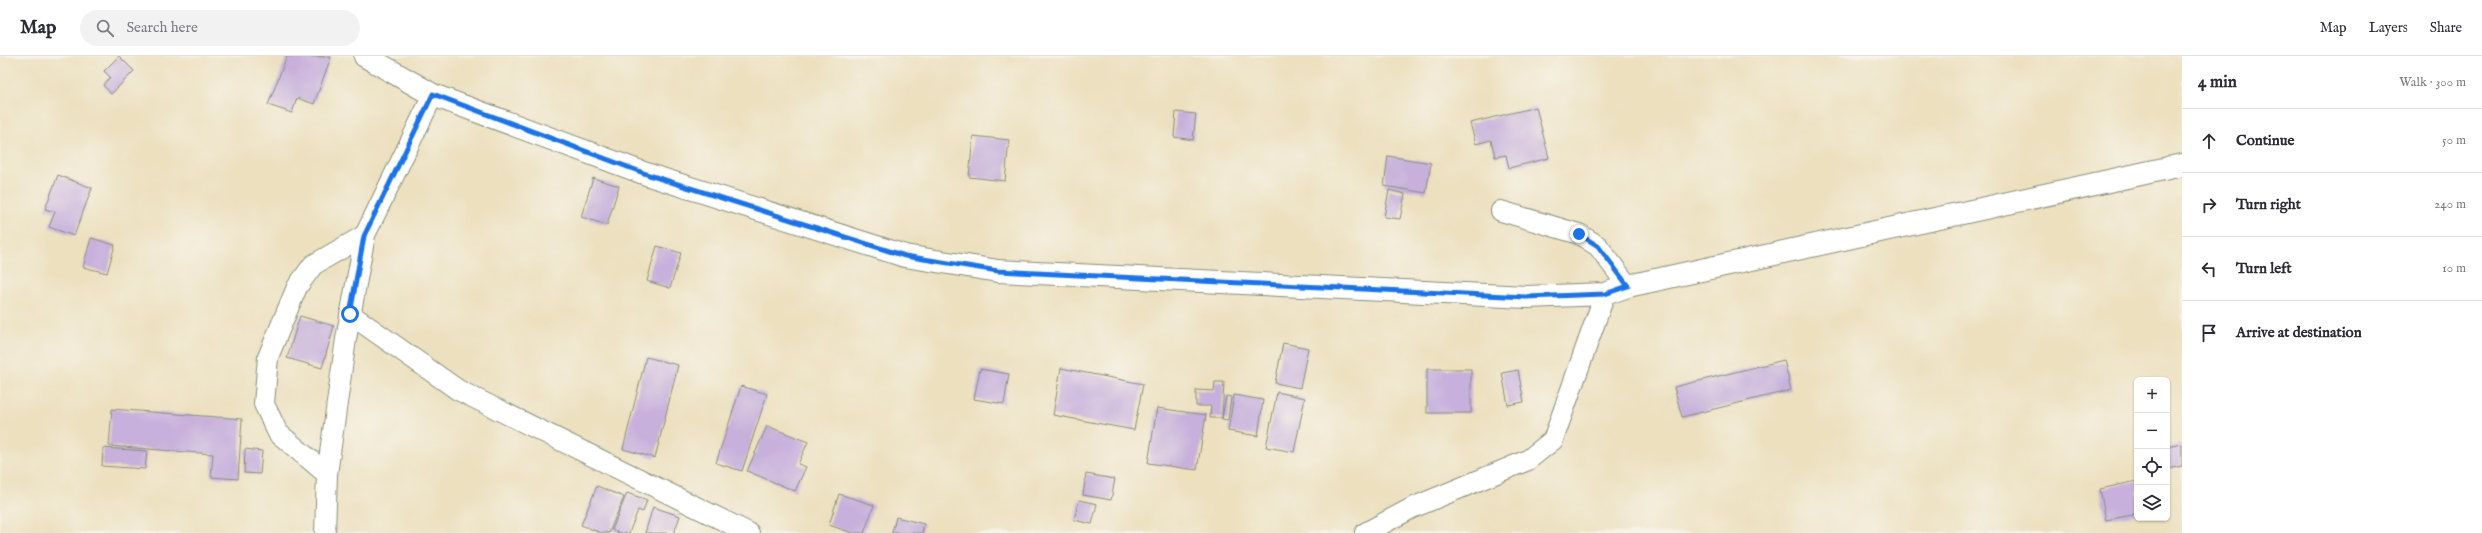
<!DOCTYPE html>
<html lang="en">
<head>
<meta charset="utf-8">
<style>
	:root { --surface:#fff; --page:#f2f2f3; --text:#2b2b33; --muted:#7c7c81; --line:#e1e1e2 }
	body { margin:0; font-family:"IM FELL English",serif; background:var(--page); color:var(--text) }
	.controls { position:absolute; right:12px; bottom:12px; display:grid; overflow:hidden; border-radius:6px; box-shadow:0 1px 3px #0004 }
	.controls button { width:36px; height:36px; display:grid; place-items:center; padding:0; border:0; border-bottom:1px solid var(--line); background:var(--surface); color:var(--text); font:20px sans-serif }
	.stop { position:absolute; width:12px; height:12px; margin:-9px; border:3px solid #1a73e8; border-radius:50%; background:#fff }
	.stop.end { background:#1a73e8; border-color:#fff; box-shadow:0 1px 4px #0008 }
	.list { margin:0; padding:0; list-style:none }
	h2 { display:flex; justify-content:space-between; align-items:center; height:52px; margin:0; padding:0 16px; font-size:17px }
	h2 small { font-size:13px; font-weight:400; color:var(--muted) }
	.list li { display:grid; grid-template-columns:26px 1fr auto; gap:12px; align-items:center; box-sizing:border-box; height:64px; padding:0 16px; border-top:1px solid var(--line) }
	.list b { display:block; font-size:15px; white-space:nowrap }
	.list em { font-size:13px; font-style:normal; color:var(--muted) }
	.icon { flex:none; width:22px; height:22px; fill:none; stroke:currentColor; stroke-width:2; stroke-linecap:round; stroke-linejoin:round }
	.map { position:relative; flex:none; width:2182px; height:477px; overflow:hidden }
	header { display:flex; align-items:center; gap:24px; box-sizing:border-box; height:56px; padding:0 20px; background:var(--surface); border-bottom:1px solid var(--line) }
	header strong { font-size:19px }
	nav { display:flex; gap:22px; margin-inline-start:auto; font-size:14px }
	.search { width:280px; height:36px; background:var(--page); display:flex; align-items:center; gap:10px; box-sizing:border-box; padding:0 14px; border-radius:22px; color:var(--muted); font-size:15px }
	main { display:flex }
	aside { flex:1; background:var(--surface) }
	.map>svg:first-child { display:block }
</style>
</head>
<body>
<header>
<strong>Map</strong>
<div class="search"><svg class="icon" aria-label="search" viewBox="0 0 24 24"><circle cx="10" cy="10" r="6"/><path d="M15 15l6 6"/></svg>Search here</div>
<nav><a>Map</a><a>Layers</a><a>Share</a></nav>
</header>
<main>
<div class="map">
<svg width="2182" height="477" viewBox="0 0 2182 477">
	<rect width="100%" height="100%" fill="#f7f3e8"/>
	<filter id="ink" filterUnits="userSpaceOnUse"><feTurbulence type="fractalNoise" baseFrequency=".025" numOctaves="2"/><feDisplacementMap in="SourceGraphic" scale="8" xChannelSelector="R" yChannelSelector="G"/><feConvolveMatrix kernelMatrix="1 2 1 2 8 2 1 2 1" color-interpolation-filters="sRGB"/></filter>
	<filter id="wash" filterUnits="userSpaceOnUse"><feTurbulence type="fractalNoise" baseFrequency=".012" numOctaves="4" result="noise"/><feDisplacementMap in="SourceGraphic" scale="16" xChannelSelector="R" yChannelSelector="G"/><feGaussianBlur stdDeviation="0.9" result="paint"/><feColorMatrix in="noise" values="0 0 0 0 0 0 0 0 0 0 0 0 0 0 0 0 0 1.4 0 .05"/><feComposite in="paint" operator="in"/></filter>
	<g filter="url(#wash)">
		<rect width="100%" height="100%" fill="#ece0bf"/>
		<g id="blocks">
			<g fill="#c7b1dc">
				<path d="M119,0L134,15L111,38L103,29L110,21L104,15Z"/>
				<path d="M287,0L331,1L314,48L297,42L292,57L268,49Z"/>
				<path d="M1536,51L1549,102L1509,112L1506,99L1495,101L1491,84L1476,88L1470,67Z"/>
				<path d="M1176,56L1196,58L1193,84L1174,81Z"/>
				<path d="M973,80L1009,84L1005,125L969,121Z"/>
				<path d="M1388,100L1431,107L1426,137L1384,130Z"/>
				<path d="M58,119L92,132L74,180L49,171L55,156L45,153Z"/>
				<path d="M593,122L619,130L607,169L581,161Z"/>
				<path d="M1389,134L1405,138L1400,163L1384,161Z"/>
				<path d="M91,182L115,189L107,217L83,211Z"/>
				<path d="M657,190L681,197L670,232L647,225Z"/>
				<path d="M300,260L334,270L322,312L287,302Z"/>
				<path d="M1283,287L1308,292L1300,332L1275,327Z"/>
				<path d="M646,301L678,309L655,402L623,393Z"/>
				<path d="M1784,304L1791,334L1682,361L1674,331Z"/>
				<path d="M1061,312L1143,328L1134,374L1053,359Z"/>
				<path d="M980,313L1009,318L1004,348L974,343Z"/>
				<rect x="1427" y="313" width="44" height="44"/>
				<path d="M1518,314L1524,346L1508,349L1502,317Z"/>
				<path d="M1215,326H1224L1222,362H1210L1211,350H1196V334L1214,335Z"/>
				<path d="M741,330L767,338L742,415L716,407Z"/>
				<path d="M1277,336L1305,342L1294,396L1266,391Z"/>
				<path d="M1234,339L1263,344L1258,380L1228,375Z"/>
				<path d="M1226,340L1231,341L1228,364L1222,363Z"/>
				<path d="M1157,352L1206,359L1197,414L1148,407Z"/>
				<path d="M112,353L242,363L238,423L211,421L213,398L109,390Z"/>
				<path d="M767,370L808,386L798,408L806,411L795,435L747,415Z"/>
				<path d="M2182,388V410L2167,413V391Z"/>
				<path d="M103,392L147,395L145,413L102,410Z"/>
				<path d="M245,393L262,395L260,418L244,417Z"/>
				<path d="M1086,418L1115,423L1111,444L1083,439Z"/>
				<path d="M2137,425V458L2106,464L2100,433Z"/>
				<path d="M597,430L624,441L609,477H601L581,469Z"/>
				<path d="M627,437L647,444L643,456L638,454L629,477H620L612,474Z"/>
				<path d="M839,438L874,449L864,477H853L829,469Z"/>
				<path d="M1079,444L1097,448L1092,468L1074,464Z"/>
				<path d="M653,451L680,460L674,477H645Z"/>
				<path d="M896,461L924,468L922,477H892Z"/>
			</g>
		</g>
	</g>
	<g filter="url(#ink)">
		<use href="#blocks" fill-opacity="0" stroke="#868e7a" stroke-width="1"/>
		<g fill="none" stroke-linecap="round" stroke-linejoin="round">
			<g stroke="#868e7a" stroke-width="22">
				<g id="lane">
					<path d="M1501,155L1579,178L1598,190L1628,230"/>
					<path d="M350,258L458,334L749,477"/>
					<path d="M327,418L278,377L264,348L268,301L297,231L313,209L365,179"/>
					<path d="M325,477L327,418L346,283L365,179L433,39"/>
					<path d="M1365,477L1412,452L1528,404L1553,384L1605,238"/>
				</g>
			</g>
			<g stroke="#868e7a" stroke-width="24">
				<path id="street" d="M365,0L433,39L649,119L905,200L998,215L1526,241L1605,238L1628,230L2182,109"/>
			</g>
			<use href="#lane" stroke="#fff" stroke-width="20"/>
			<use href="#street" stroke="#fff" stroke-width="22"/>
		</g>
	</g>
	<g fill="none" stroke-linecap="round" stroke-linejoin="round" filter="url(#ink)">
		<path stroke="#1a73e8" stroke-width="5" d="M350,258L364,180L433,38L649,119L905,200L998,215L1526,241L1605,238L1628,230L1598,190L1579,178"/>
	</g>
</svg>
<div class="controls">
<button>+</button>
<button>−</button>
<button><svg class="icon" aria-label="locate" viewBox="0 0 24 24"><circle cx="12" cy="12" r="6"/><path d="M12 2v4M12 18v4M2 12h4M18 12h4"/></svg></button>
<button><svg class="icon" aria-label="layers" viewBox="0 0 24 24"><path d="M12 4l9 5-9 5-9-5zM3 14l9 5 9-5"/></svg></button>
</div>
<div class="stop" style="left:350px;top:258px"></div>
<div class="stop end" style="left:1579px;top:178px"></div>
</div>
<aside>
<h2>4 min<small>Walk · 300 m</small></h2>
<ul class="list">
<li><svg class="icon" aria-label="ahead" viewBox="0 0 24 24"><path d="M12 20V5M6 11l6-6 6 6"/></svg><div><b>Continue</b></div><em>50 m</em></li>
<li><svg class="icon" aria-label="right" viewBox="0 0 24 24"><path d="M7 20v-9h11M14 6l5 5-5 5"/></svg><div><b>Turn right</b></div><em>240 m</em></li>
<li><svg class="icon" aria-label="left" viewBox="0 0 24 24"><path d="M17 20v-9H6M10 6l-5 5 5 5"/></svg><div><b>Turn left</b></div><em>10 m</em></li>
<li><svg class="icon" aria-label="arrive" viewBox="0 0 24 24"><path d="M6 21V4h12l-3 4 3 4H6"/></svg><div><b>Arrive at destination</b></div></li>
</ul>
</aside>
</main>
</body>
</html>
